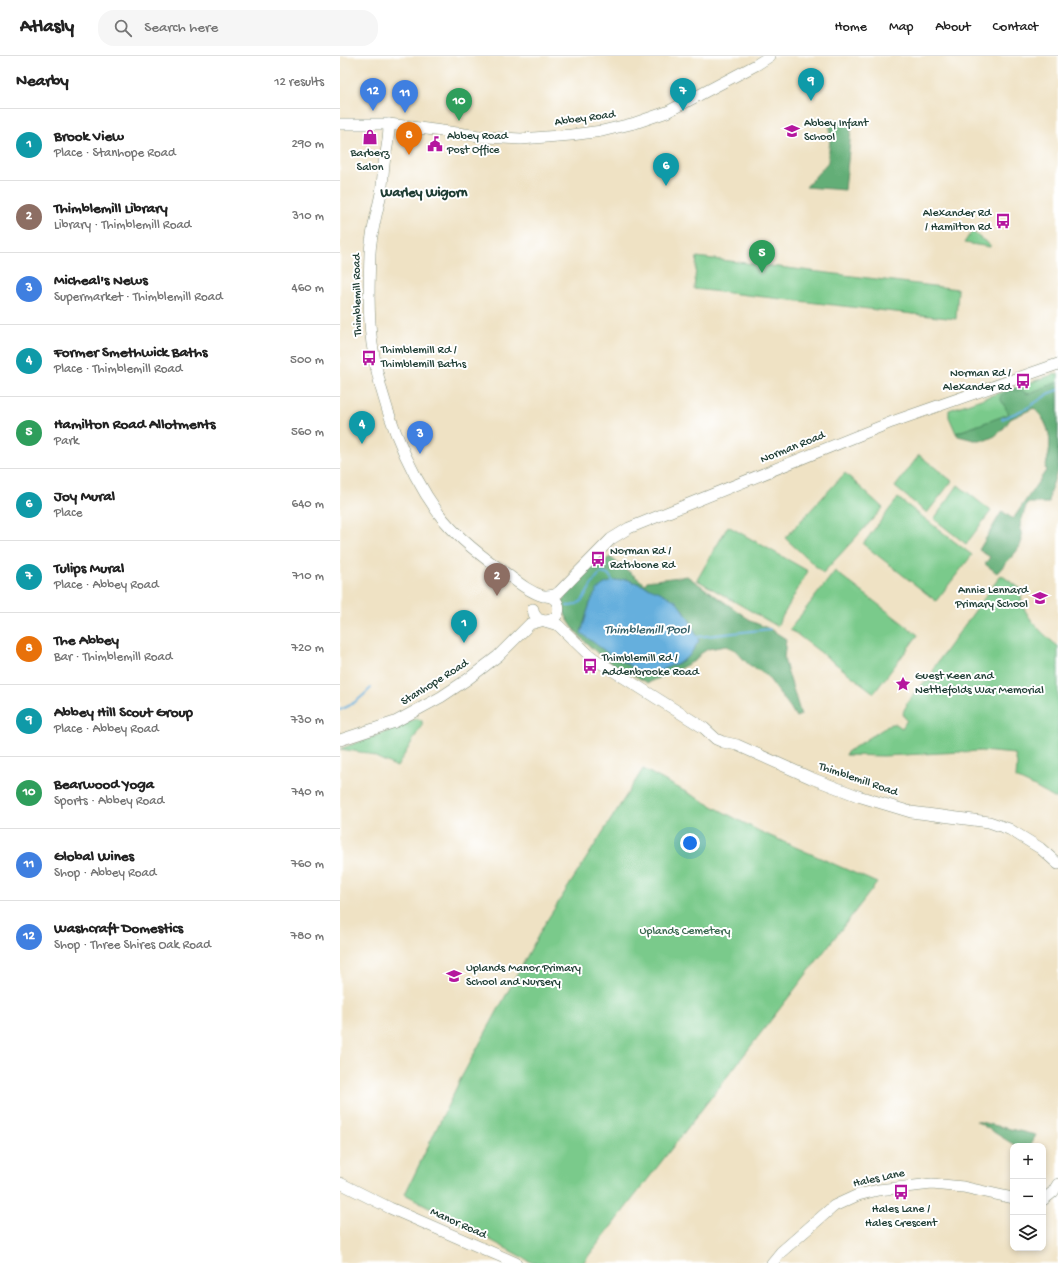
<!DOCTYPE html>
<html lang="en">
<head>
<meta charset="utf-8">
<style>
	:root { --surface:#fff; --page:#f6f6f6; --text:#222; --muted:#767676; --line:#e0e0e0; --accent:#b5179e }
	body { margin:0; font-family:"Gochi Hand",sans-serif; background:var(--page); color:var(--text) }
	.controls { position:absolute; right:12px; bottom:12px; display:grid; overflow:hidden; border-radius:8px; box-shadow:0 2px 6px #0003 }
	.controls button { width:36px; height:36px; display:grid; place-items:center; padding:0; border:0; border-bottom:1px solid var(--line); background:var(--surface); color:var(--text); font:20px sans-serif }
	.you { position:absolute; left:350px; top:787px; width:14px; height:14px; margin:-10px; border:3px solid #fff; border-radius:50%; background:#1a73e8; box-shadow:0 0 0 6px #1a73e833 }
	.badge { display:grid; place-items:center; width:26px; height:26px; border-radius:50%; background:var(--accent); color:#fff; font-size:13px; font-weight:700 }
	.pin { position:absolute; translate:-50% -33px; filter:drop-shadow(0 1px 2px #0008) }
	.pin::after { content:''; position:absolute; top:21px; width:14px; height:12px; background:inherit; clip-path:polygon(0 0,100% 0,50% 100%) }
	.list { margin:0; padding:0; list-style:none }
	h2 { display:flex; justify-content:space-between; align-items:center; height:52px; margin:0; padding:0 16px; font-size:17px }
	h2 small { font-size:13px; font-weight:400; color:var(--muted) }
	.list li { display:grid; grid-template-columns:26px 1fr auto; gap:12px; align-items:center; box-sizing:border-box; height:72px; padding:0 16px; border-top:1px solid var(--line) }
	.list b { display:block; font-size:15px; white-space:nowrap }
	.list p { margin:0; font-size:13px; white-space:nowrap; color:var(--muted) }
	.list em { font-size:13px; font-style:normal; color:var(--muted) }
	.icon { flex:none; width:22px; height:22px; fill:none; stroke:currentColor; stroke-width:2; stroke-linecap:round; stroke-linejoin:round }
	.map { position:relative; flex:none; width:718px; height:1207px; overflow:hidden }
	header { display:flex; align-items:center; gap:24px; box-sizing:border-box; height:56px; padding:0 20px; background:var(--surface); border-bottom:1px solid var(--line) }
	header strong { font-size:19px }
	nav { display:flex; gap:22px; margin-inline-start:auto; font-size:14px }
	.search { width:280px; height:36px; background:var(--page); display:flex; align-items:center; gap:10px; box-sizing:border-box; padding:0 14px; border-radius:16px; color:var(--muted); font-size:15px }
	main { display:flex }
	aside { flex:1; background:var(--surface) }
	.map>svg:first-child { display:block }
</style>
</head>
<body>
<header>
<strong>Atlasly</strong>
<div class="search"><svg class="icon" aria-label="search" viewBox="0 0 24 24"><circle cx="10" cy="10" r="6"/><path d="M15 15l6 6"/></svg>Search here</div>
<nav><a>Home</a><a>Map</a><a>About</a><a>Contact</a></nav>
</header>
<main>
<aside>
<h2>Nearby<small>12 results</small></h2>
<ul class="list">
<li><span class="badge" style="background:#0f9aa8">1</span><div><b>Brook View</b><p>Place · Stanhope Road</p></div><em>290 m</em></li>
<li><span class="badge" style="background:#8d6e63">2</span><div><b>Thimblemill Library</b><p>Library · Thimblemill Road</p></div><em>310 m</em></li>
<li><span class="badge" style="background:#3f7fe0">3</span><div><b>Micheal's News</b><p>Supermarket · Thimblemill Road</p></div><em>460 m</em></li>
<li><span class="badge" style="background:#0f9aa8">4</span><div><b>Former Smethwick Baths</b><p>Place · Thimblemill Road</p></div><em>500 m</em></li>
<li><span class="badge" style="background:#2e9e5b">5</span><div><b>Hamilton Road Allotments</b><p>Park</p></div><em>560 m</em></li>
<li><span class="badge" style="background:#0f9aa8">6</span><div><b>Joy Mural</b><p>Place</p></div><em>640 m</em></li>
<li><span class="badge" style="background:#0f9aa8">7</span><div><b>Tulips Mural</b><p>Place · Abbey Road</p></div><em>710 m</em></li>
<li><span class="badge" style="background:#e8710a">8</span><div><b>The Abbey</b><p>Bar · Thimblemill Road</p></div><em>720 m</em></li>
<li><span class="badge" style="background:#0f9aa8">9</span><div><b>Abbey Hill Scout Group</b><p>Place · Abbey Road</p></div><em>730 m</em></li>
<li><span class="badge" style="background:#2e9e5b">10</span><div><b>Bearwood Yoga</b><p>Sports · Abbey Road</p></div><em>740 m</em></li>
<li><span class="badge" style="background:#3f7fe0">11</span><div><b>Global Wines</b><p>Shop · Abbey Road</p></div><em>760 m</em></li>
<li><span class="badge" style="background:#3f7fe0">12</span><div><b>Washcraft Domestics</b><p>Shop · Three Shires Oak Road</p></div><em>780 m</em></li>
</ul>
</aside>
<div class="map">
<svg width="718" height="1207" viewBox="0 0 718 1207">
	<rect width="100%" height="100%" fill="#fff"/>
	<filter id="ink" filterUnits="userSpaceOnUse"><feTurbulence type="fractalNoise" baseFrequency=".025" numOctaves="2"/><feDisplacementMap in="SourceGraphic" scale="8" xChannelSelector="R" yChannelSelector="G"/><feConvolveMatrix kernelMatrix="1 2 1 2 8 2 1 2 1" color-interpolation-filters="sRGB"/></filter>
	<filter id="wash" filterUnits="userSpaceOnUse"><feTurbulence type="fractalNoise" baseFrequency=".012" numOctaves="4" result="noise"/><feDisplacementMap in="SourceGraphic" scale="16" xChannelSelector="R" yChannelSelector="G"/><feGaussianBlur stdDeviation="0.9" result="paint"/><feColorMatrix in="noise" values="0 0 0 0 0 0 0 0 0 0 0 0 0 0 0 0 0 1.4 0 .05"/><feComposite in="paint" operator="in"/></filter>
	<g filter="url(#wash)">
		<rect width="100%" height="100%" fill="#efe2c4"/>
		<g fill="#7aca8b" stroke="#4c8460">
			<path d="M632,175L639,181L650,189V191L624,187Z"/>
			<path d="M357,201L618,233L616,263L354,233Z"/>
			<path d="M718,317V413L716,418L701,423L707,413L705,412C713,389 712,370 694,352L664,366L662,361L616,377L609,361V354Z"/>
			<path d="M579,399L612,425L587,457L555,431Z"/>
			<path d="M505,417L543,452L483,517L445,482Z"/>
			<path d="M618,429L651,455L626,488L594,463Z"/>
			<path d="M558,442L632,499L596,545L523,488Z"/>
			<path d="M388,470L468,515L437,570L357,524Z"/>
			<path d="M495,515L578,579L534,637L450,573Z"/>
			<path d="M661,519L681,533C681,538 681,544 683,549C687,563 707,582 718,590V742H714L693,730L676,722L677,708L675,698L641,695L543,700L506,699L507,696L551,668H556L562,672L567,664C561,659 563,655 567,649L566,648L583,627L590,625L595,627L597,623L593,617L594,611Z"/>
			<path d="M77,662L82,665V669L57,711L27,697L0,693L51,674Z"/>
			<path d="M303,713L419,775L537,827L243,1207H193L65,1138L121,1022L204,869Z"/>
		</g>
		<g fill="#63ae77" stroke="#417656" fill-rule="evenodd">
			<path d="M490,64L512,65L505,134L466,131L488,106L490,83Z"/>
			<path d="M718,326V413L710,436L709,447H687L680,469L682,484L680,490L676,496L657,517L645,508L650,501L639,494L662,455L673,463L707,413L705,412C713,390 712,369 694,352L671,362L664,372L655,380L646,384H634L618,380L616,377L669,358L660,342L661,339C670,335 679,330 687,338Z"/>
			<path d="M270,501L305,528L307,525L347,520L413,566L430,573L446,583L444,603L461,659L456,661L450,651L426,619L408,608L395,594L386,590L368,593L360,598L356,604L335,615L308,627C294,619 278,612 265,603C251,593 219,563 223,545C225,535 248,515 255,507L258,509ZM286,523L307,531L343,554L349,563L359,585L349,600L339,607L330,610L314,618H305L269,598L241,576L250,547Z"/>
			<path d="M636,1065L696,1079L690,1090H676Z"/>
		</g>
		<path fill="#65afdd" stroke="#427688" d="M286,523L320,536L336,545L349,563L359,585L349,600L339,607L330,610L314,618H305L269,598L241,577C247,561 250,533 267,527C273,525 280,524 286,523Z"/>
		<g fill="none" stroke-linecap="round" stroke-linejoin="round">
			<g stroke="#65afdd" stroke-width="2">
				<path d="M662,363L687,352L710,337L718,334"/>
				<path d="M227,550C248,551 247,527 261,517L269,519L274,527"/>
				<path d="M357,581L430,573"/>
				<path d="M0,654C13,649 21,642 31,632"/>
			</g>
		</g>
	</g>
	<g filter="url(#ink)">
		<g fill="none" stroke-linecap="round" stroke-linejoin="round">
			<g stroke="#87907c" stroke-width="12">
				<g id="secondary">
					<path d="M0,68H49L147,81L181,83L231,79L262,75L295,67L327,56L416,9L430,0"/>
					<path d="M49,68C49,82 48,88 45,101C43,113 43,125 41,137C37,157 31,176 30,197C29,227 28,258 32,288C40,345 65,411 99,458C115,479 136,496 157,511C172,521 186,535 203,540"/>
					<path d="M205,540C222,540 224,563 206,565"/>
					<path d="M208,540L215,539L219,536L271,483L289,472L552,366L718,308"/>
					<path d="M193,553L194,558L198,563L218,569L248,598L256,604L364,672L376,683L383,686L397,689L471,722L518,740L571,756L649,766L669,773L700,792L718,808"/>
					<path d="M0,684L55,666L101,641L128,623L158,600L190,568L201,565"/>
					<path d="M0,1127L50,1152L176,1207"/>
					<path d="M703,1144L713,1136L718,1128"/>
					<path d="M432,1207L441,1196L494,1150L518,1139L538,1134L592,1128L623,1131L673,1142"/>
				</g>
			</g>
			<use href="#secondary" stroke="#fff" stroke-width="11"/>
		</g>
	</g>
	<defs>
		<g id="school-bare" transform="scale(1.2)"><path d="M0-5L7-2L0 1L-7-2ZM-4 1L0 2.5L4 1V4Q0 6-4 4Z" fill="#b5179e" stroke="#fff" stroke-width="2.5" paint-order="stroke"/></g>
		<g id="shop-bare" transform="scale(1.2)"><path d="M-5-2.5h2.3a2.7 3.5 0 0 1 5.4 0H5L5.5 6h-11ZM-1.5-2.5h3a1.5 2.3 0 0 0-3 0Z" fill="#b5179e" stroke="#fff" stroke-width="2.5" paint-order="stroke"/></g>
		<g id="civic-bare" transform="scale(1.2)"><path d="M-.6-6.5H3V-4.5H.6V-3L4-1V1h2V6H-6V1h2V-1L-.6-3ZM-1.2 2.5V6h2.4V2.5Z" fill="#b5179e" stroke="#fff" stroke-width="2.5" paint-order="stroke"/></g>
		<g id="bus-bare" transform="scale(1.2)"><path d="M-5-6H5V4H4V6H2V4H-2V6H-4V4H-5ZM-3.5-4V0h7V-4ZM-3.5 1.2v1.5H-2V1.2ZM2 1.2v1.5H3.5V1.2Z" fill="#b5179e" stroke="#fff" stroke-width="2.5" paint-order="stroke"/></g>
		<g id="sight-bare" transform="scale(1.2)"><path d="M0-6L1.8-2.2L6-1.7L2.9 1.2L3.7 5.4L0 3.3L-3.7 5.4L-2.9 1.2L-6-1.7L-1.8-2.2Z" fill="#b5179e" stroke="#fff" stroke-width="2.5" paint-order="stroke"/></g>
	</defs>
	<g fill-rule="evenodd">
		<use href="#school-bare" x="452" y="75"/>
		<use href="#shop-bare" x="30" y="81"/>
		<use href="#civic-bare" x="95" y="88"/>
		<use href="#bus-bare" x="663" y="165"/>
		<use href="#bus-bare" x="29" y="302"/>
		<use href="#bus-bare" x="683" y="325"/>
		<use href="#bus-bare" x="258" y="503"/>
		<use href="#school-bare" x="700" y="542"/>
		<use href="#bus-bare" x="250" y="610"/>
		<use href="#sight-bare" x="563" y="628"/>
		<use href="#school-bare" x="114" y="920"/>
		<use href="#bus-bare" x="561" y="1136"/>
	</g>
	<g text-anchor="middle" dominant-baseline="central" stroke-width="4" stroke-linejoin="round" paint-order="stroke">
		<g font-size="12" fill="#1f3d34" stroke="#fff">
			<text transform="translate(245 63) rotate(-8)">Abbey Road</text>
			<text transform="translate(18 239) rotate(-91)">Thimblemill Road</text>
			<text transform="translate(453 392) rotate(-22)">Norman Road</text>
			<text transform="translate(95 627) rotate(-32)">Stanhope Road</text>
			<text transform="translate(518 724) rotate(19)">Thimblemill Road</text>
			<text transform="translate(539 1123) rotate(-12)">Hales Lane</text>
			<text transform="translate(118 1168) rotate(24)">Manor Road</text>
		</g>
		<g font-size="12" fill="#1f3d34" stroke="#fff" text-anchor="start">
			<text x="464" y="68">Abbey Infant<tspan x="464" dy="14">School</tspan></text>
			<text x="107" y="81">Abbey Road<tspan x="107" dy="14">Post Office</tspan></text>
			<text x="30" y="98" text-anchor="middle">Barberz<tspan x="30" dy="14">Salon</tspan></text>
			<text x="651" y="158" text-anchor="end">Alexander Rd<tspan x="651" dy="14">/ Hamilton Rd</tspan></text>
			<text x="41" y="295">Thimblemill Rd /<tspan x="41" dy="14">Thimblemill Baths</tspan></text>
			<text x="671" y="318" text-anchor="end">Norman Rd /<tspan x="671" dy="14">Alexander Rd</tspan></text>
			<text x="270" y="496">Norman Rd /<tspan x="270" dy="14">Rathbone Rd</tspan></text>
			<text x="688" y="535" text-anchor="end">Annie Lennard<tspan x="688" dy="14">Primary School</tspan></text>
			<text x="262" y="603">Thimblemill Rd /<tspan x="262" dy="14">Addenbrooke Road</tspan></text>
			<text x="575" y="621">Guest Keen and<tspan x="575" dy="14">Nettlefolds War Memorial</tspan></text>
			<text x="126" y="913">Uplands Manor Primary<tspan x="126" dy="14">School and Nursery</tspan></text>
			<text x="561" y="1154" text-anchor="middle">Hales Lane /<tspan x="561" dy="14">Hales Crescent</tspan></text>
		</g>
		<g font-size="12" fill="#3a674e" stroke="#fff">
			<text x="345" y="876">Uplands Cemetery</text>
		</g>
		<g font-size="13" font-style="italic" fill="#345f67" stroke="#fff">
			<text x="307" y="574">Thimblemill Pool</text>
		</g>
		<g font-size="14" font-weight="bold" fill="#1f3d34" stroke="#fff">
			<text x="84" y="137">Warley Wigorn</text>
		</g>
	</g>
</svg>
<div class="controls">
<button>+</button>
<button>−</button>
<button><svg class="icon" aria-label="layers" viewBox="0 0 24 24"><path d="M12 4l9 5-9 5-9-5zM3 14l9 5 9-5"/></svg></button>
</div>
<div class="you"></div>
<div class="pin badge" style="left:124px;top:587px;background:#0f9aa8">1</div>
<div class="pin badge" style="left:157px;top:540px;background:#8d6e63">2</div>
<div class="pin badge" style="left:80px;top:398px;background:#3f7fe0">3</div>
<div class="pin badge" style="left:22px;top:388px;background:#0f9aa8">4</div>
<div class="pin badge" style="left:422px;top:217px;background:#2e9e5b">5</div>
<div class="pin badge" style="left:326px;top:130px;background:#0f9aa8">6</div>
<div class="pin badge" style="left:343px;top:55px;background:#0f9aa8">7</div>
<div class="pin badge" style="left:69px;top:99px;background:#e8710a">8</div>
<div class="pin badge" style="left:471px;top:45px;background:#0f9aa8">9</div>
<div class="pin badge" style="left:119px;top:65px;background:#2e9e5b">10</div>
<div class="pin badge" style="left:65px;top:57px;background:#3f7fe0">11</div>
<div class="pin badge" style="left:33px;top:55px;background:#3f7fe0">12</div>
</div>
</main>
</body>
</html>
